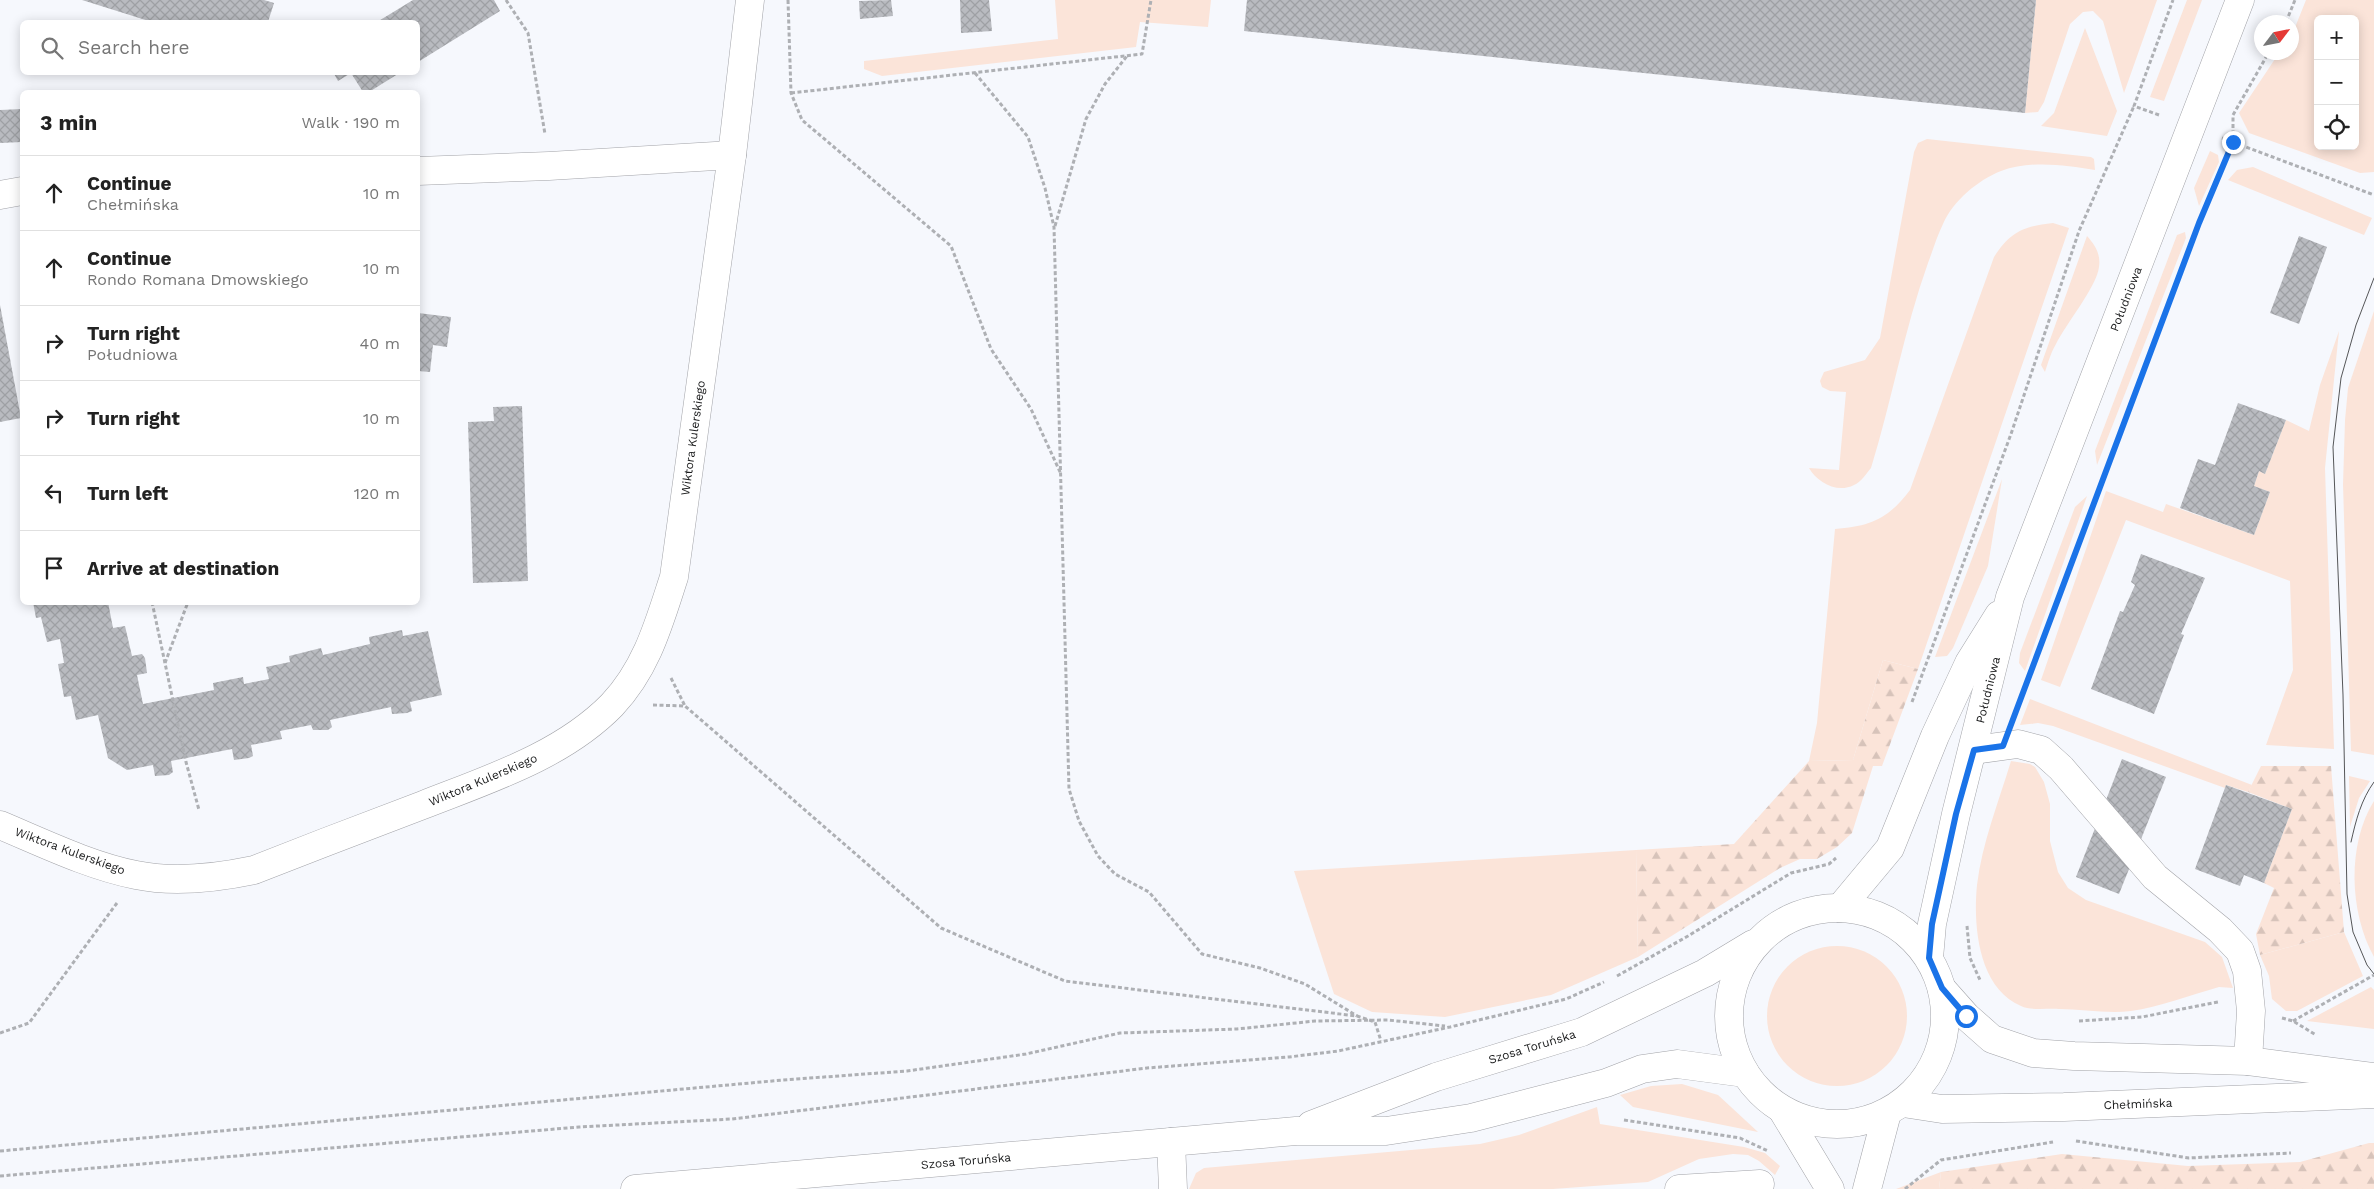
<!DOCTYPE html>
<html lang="en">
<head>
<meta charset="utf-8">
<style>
	:root { --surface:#fff; --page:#f2f2f2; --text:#222; --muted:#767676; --line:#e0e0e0 }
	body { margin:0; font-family:"Work Sans",sans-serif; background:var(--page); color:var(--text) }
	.controls { position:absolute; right:15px; top:15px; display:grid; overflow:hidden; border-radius:8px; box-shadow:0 2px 12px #0003 }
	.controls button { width:45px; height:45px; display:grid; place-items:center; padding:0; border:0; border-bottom:1px solid var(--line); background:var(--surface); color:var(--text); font:25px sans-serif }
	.compass { position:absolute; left:2254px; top:15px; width:45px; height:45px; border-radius:50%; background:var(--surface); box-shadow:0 2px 12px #0003; rotate:58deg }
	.stop { position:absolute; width:15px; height:15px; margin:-11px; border:4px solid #1a73e8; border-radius:50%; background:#fff }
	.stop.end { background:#1a73e8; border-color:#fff; box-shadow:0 1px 5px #0008 }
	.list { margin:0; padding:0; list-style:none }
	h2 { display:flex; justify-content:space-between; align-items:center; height:65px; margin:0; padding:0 20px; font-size:21px }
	h2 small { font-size:16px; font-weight:400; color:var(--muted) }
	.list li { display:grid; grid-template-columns:32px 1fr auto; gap:15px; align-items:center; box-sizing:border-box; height:75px; padding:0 20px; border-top:1px solid var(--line) }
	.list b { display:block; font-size:19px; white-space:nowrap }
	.list p { margin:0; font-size:16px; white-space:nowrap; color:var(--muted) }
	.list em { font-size:16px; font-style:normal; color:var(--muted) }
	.icon { flex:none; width:28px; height:28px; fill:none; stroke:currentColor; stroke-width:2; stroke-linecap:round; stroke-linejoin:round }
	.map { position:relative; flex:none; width:2374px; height:1189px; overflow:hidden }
	.search { position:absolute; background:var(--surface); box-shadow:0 2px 12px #0003; left:20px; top:20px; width:400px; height:55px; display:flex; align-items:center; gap:12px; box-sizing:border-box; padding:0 18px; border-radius:8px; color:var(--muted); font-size:19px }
	.panel { position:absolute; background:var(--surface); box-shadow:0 2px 12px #0003; left:20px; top:90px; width:400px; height:515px; border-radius:8px }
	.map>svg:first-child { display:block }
</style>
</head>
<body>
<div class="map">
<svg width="2374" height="1189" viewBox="0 0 2374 1189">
	<defs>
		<pattern id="forest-firs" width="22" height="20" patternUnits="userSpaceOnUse" patternTransform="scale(1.25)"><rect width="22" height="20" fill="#fbe4d9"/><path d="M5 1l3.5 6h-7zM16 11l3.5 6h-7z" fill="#d7c3ba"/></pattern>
		<pattern id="building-cross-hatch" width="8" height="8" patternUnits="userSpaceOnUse" patternTransform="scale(1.25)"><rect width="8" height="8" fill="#b9bbc0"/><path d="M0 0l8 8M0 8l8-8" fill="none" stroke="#9ea0a4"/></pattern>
	</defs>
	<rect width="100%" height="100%" fill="#f6f8fd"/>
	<g fill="#fbe4d9" fill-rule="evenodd">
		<path d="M1055,0H1211L1208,27L1140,22L1136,47L882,76L864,69V61L1058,39Z"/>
		<path d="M2036,0H2157L2124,93L2103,21L2093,11L2083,12L2070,24L2044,102L2038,112L2025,113Z"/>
		<path d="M2187,0H2202L2164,101L2150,97Z"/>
		<path d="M2306,0H2374V172L2360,173L2249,133L2239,113L2279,53L2292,52V35ZM2318,19H2355V146H2318Z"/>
		<path d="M2085,28L2117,111L2107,136L2041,126L2054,113Z"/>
		<path d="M1927,139L2091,157L2094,159L2095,170C2065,165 2031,160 2001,171C1978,180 1953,201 1943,224C1937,236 1933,250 1928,263C1904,330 1892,400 1871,468C1866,474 1861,482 1854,485C1837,494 1817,482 1809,468L1839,470L1846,392L1830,391L1822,387L1820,381L1824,372L1865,360L1880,338L1914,152L1918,143Z"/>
		<path d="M2210,151L2218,155L2219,162L2199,206L2194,188Z"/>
		<path d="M2253,167L2372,218L2364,235L2228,180L2237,170Z"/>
		<path d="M2053,223L2069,228L1918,669L1883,660L1853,760L1809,761L1817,723L1835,529C1871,526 1888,519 1910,490L1994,257C2010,232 2024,226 2053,223Z"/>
		<path d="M2185,232L2186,238L2097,465L2095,451L2177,235Z"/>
		<path d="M2087,236C2095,245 2101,254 2099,267C2097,286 2066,324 2056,344C2051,352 2048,363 2045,372L2041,365Z"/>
		<path d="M2374,311V755L2351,751L2343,484L2345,420L2348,388Z"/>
		<path d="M2339,331L2325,468L2334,749L2266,745L2293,670L2290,581L2126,520L2060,687L2041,680L2106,491L2163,512L2166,504L2254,535L2270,492L2254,486L2259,471L2265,474L2286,420L2309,431L2320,385Z"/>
		<path d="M2002,479L1988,566L1953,648L1947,656L1935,657Z"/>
		<path d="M2087,496L2025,671L2019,663L2020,653L2075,507Z"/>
		<path d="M2030,699L2252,785L2248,792L2226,785L2225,788L2053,726L2038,723L2020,725Z"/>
		<path d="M2011,761L2030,764L2035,767L2044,782L2050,804V841L2058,872L2068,888L2086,900L2205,942L2222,957L2233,988L2219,987C2191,995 2159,1007 2131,1011C2108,1014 2082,1009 2059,1009C2048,1008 2031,1011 2021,1006C1978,988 1973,925 1977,885C1982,843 1999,801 2011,761Z"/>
		<path d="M2349,776L2370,781L2359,798L2350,827Z"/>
		<path d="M2374,801V957C2349,912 2347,844 2374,801Z"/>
		<path d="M1636,850L1638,957L1551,995L1445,1017L1372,1012L1334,994L1294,871Z"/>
		<path d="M2344,932L2363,976L2297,1011H2286L2272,999L2269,976L2260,955Z"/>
		<circle cx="1837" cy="1016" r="70"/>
		<path d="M2371,987L2374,990V1029L2307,1021Z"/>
		<path d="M1682,1084L1718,1095L1758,1132L1633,1107L1620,1095L1651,1086Z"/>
		<path d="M1597,1107L1600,1124L1744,1147L1765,1153L1780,1166L1775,1175L1759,1161L1748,1155L1733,1154L1699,1159L1648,1182L1553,1189H1189L1196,1173L1204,1168L1480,1144L1519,1135Z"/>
		<path d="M1941,1172L1939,1189H1896Z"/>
	</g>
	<g fill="url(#forest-firs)">
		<path d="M1883,660L1918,669L1882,766H1873L1852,833L1837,847L1817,859H1800L1780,868L1638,957L1636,850L1734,844L1809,761L1853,760Z"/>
		<path d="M2261,766H2331L2344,932L2260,955L2256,934L2274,888L2264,883L2292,809L2248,792Z"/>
		<path d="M2369,1143H2374V1189H1939L1941,1172L2062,1154L2188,1166L2300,1162Z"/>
	</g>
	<g fill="url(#building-cross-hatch)">
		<path d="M82,0H264L274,3L268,22H152Z"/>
		<path d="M413,0H494L500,11L418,62V22H377Z"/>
		<path d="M891,0L893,16L860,19L859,1Z"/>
		<path d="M960,0H989L992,31L961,33Z"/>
		<path d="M1247,0H2036L2025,113L1244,31Z"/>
		<path d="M333,72H401L369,92H363L351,73L338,81Z"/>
		<path d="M22,109V142L0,143V110Z"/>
		<path d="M2299,236L2327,247L2299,324L2270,313Z"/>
		<path d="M0,305L21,418L0,422Z"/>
		<path d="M418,313L451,317L447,347L433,345L430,372L418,371Z"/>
		<path d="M2238,403L2286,420L2265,474L2259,471L2254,486L2270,492L2254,535L2180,508L2198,459L2215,465Z"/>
		<path d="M522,406L528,581L473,583L468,422L494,421L493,407Z"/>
		<path d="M2141,554L2205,578L2181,634L2184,635L2154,714L2091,689L2120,611L2123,612L2135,585L2131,582Z"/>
		<path d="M33,602H108L113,628L125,626L132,656L142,654L145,658L147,673L137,675L143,704L214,690L213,683L243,677L244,684L269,679L266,667L290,662L289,656L321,648L323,655L370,644L369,637L402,630L403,636L428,631L442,695L410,702L412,711L407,713L392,714L391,707L330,720L332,727L328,730H313L311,725L280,731L282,739L251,745L253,756L249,758L234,760L232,749L171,761L173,772L169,775L155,776L153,765L127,770L108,758L98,715L76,720L71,696L64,697L58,664L64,663L60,639L47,642L41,617L36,618Z"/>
		<path d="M2122,759L2166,777L2119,894L2076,877Z"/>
		<path d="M2226,785L2292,809L2264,883L2244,875L2240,886L2195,869Z"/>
	</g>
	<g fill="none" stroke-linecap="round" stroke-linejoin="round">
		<g stroke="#a2a3a8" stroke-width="29">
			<g id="minor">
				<path d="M418,171L549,166L732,155"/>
				<path d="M0,195L22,191"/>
				<path d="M1974,750L2018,744L2041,750L2061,768L2155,877L2220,930L2240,951L2247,971L2251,1011L2248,1061"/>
				<path d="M0,825C43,843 90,866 136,875C174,883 216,878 254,870C310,848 367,826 423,805C489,779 562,756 612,705C647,668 659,623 674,577L732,155L750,0"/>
				<path d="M1840,908L1890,848L1935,736L1969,663L1999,615"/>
				<path d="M1929,958L1932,924L1956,814L2010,597L2240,0"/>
				<path d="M1783,1111L1830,1189"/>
				<path d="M1171,1142L1173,1189"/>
				<path d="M1679,1189L1760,1184"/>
				<path d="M1867,1189L1887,1113"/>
			</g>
		</g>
		<g stroke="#a2a3a8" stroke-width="29">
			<g id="major">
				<circle cx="1837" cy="1016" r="108"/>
				<path d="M1942,989L1966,1016L1992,1039L2033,1053L2074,1056L2248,1061L2374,1077"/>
				<path d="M1903,1103L1942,1109L2064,1107L2374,1094"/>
				<path d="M1311,1125L1436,1077L1582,1032L1705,973L1753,944"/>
				<path d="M635,1189L1296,1131H1386L1471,1118L1606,1083L1642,1069L1677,1064L1745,1073"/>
			</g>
		</g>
		<g stroke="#aeb0b4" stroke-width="3" stroke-dasharray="4 2.5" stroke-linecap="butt">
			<path d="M506,0L528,33L545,134"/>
			<path d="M788,0L791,93L802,120L951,246L991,349L1031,409L1061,474"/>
			<path d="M2286,22L2295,0"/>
			<path d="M975,73L1028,137L1045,188L1054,227L1069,789L1079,821L1098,856L1115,874L1149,892L1202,954L1260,968L1305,984L1357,1016"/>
			<path d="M791,93L1142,54L1151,0"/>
			<path d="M2159,115L2134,106L2173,0"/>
			<path d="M2222,138L2374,195"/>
			<path d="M1055,226L1086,119L1105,84L1127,56"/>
			<path d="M152,602L186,762L199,810"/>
			<path d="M165,663L188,602"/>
			<path d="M671,678L685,706"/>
			<path d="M2021,700L2199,223L2233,142V115L2269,52"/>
			<path d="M1912,702L2011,434L2079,231L2134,106"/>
			<path d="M653,705L685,706L941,928L1065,981L1357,1016L1375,1022L1381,1041"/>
			<path d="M1967,926L1970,958L1980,980"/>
			<path d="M1617,976L1688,936L1791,873L1829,864L1836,858"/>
			<path d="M2282,1018L2293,1021L2316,1035"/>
			<path d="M2079,1021L2142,1017L2218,1002"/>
			<path d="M2293,1021L2374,975"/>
			<path d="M0,1033L29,1023L117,903"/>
			<path d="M1624,1120L1740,1138L1768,1151"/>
			<path d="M2076,1141L2189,1158L2291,1153"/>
			<path d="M0,1151L783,1080L907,1071L1026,1054L1120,1033L1237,1029L1315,1021L1388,1020L1445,1026"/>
			<path d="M0,1176L579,1127L732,1119L1147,1068L1289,1057L1338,1051L1450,1027L1566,999L1604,982"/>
			<path d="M1905,1189L1941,1160L2053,1142"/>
		</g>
		<use href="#minor" stroke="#fff" stroke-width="28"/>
		<use href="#major" stroke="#fff" stroke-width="28"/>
		<g stroke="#555658" stroke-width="1">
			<path d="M2374,278L2356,325L2341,378L2333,447L2343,695L2347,894L2353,932L2367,965L2374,974"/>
			<path d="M2351,842C2356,820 2361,800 2374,782"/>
		</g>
	</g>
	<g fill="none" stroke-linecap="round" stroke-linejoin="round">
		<path stroke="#1a73e8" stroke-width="6" d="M1966,1016L1942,988L1929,958L1932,924L1956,814L1974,750L2003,746L2199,223L2233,142"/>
	</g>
	<g text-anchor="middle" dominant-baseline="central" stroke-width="4" stroke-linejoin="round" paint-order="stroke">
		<g font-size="12" fill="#1a1b1c" stroke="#fff">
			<text transform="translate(2126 299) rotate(-69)">Południowa</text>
			<text transform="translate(693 438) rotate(-82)">Wiktora Kulerskiego</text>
			<text transform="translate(1988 690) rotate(-76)">Południowa</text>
			<text transform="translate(483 780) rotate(-23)">Wiktora Kulerskiego</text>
			<text transform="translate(70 851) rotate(20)">Wiktora Kulerskiego</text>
			<text transform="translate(1532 1047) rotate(-17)">Szosa Toruńska</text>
			<text transform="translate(2138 1104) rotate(-2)">Chełmińska</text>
			<text transform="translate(966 1161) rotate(-5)">Szosa Toruńska</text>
		</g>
	</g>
</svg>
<div class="controls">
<button>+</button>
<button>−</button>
<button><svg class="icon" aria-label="locate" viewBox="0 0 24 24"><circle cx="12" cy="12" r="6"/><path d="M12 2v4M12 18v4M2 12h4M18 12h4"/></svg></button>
</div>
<svg class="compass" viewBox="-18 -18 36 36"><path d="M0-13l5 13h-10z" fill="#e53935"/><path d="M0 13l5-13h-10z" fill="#767676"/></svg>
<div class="stop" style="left:1966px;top:1016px"></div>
<div class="stop end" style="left:2233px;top:142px"></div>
<div class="search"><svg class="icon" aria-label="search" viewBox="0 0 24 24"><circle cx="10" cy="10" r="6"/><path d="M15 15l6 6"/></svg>Search here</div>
<section class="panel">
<h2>3 min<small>Walk · 190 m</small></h2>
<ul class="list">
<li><svg class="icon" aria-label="ahead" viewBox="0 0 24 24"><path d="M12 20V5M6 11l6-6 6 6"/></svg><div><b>Continue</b><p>Chełmińska</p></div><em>10 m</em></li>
<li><svg class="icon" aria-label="ahead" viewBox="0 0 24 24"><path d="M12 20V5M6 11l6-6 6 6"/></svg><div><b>Continue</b><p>Rondo Romana Dmowskiego</p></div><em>10 m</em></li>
<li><svg class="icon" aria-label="right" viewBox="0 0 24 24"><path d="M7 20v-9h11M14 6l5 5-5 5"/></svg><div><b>Turn right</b><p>Południowa</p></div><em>40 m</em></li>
<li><svg class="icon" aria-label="right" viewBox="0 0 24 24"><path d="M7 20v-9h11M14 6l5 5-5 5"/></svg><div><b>Turn right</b></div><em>10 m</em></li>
<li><svg class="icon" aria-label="left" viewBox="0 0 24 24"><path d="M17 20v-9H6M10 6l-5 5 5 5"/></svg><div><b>Turn left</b></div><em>120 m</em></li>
<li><svg class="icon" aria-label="arrive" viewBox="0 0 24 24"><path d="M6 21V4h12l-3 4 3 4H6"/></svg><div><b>Arrive at destination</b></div></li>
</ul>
</section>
</div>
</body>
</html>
